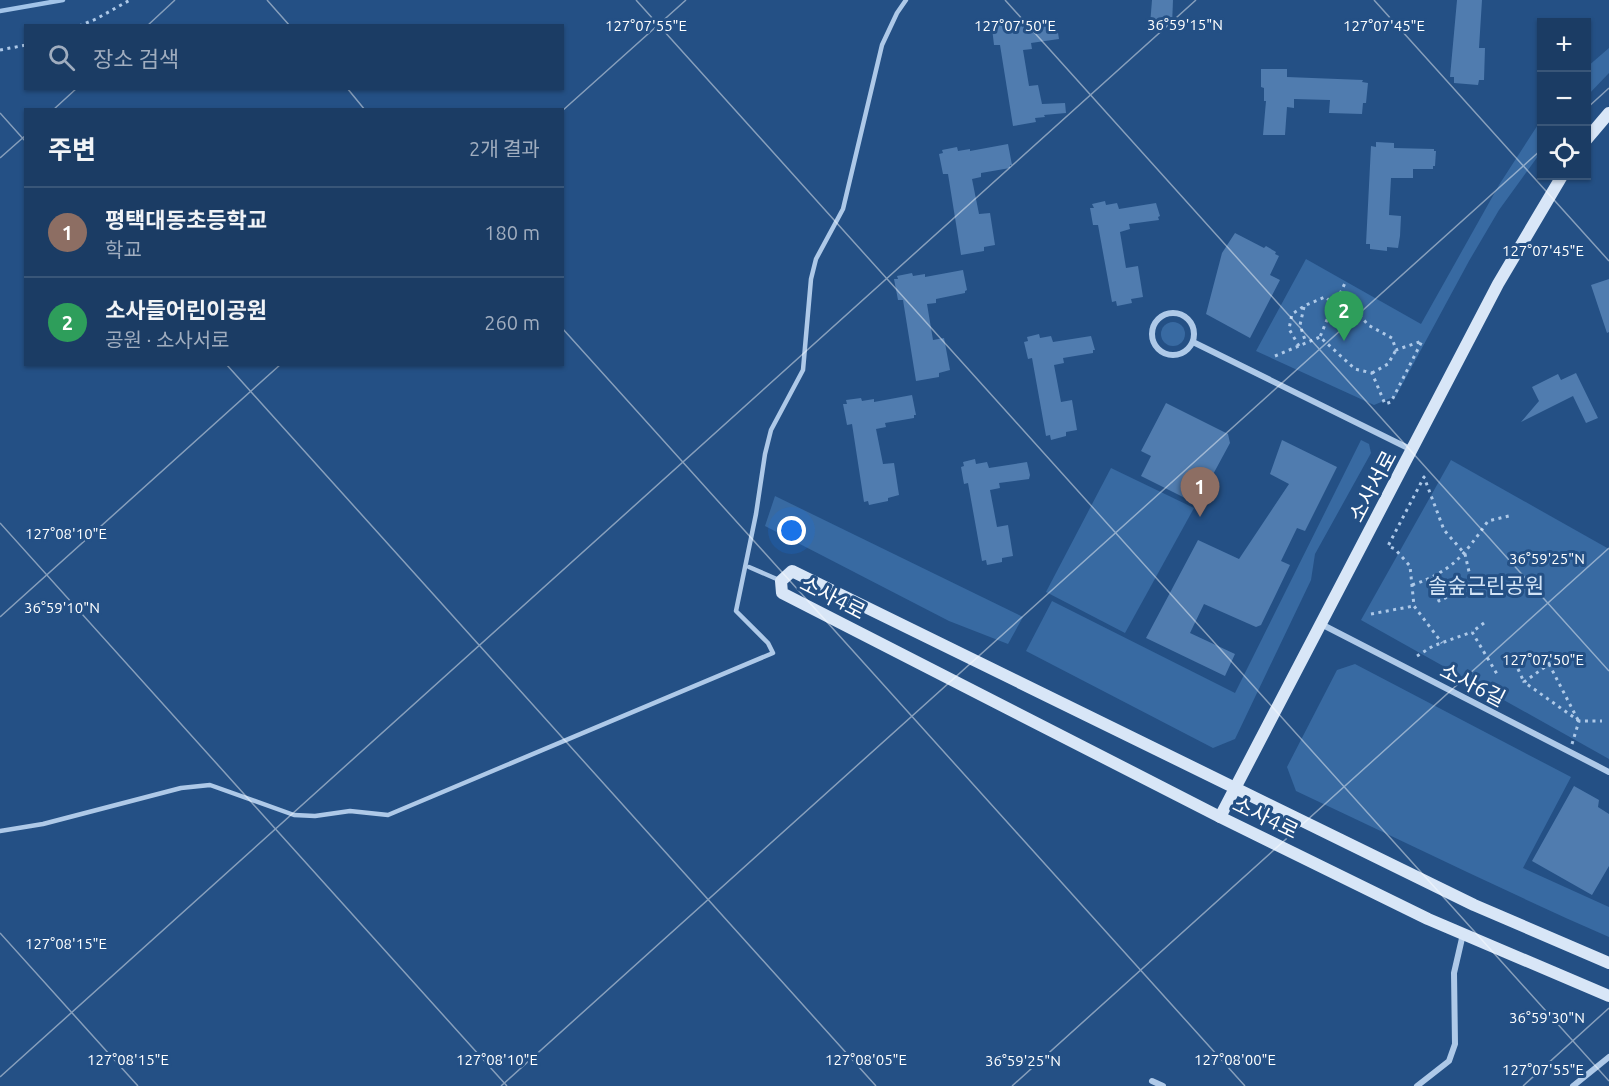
<!DOCTYPE html>
<html lang="ko">
<head>
<meta charset="utf-8">
<style>
	:root { --surface:#1b3c64; --page:#28476d; --text:#f1f3f6; --muted:#a0adbf; --line:#395678; --accent:#8c9099 }
	body { margin:0; font-family:Ubuntu,"Noto Sans KR",sans-serif; background:var(--page); color:var(--text) }
	.controls { position:absolute; right:18px; top:18px; display:grid; overflow:hidden; border-radius:0px; box-shadow:0 2px 4px #0004 }
	.controls button { width:54px; height:54px; display:grid; place-items:center; padding:0; border:0; border-bottom:2px solid var(--line); background:var(--surface); color:var(--text); font:30px sans-serif }
	.you { position:absolute; left:792px; top:531px; width:21px; height:21px; margin:-15px; border:4px solid #fff; border-radius:50%; background:#1a73e8; box-shadow:0 0 0 9px #1a73e833 }
	.badge { display:grid; place-items:center; width:39px; height:39px; border-radius:50%; background:var(--accent); color:#fff; font-size:20px; font-weight:700 }
	.pin { position:absolute; translate:-50% -50px; filter:drop-shadow(0 2px 3px #0008) }
	.pin::after { content:''; position:absolute; top:32px; width:21px; height:18px; background:inherit; clip-path:polygon(0 0,100% 0,50% 100%) }
	.list { margin:0; padding:0; list-style:none }
	h2 { display:flex; justify-content:space-between; align-items:center; height:78px; margin:0; padding:0 24px; font-size:26px }
	h2 small { font-size:20px; font-weight:400; color:var(--muted) }
	.list li { display:grid; grid-template-columns:39px 1fr auto; gap:18px; align-items:center; box-sizing:border-box; height:90px; padding:0 24px; border-top:2px solid var(--line) }
	.list b { display:block; font-size:22px; white-space:nowrap }
	.list p { margin:0; font-size:20px; white-space:nowrap; color:var(--muted) }
	.list em { font-size:20px; font-style:normal; color:var(--muted) }
	.icon { flex:none; width:33px; height:33px; fill:none; stroke:currentColor; stroke-width:2; stroke-linecap:round; stroke-linejoin:round }
	.map { position:relative; flex:none; width:1609px; height:1086px; overflow:hidden }
	.search { position:absolute; background:var(--surface); box-shadow:0 2px 4px #0004; left:24px; top:24px; width:540px; height:66px; display:flex; align-items:center; gap:15px; box-sizing:border-box; padding:0 21px; border-radius:0px; color:var(--muted); font-size:22px }
	.panel { position:absolute; background:var(--surface); box-shadow:0 2px 4px #0004; left:24px; top:108px; width:540px; height:258px; border-radius:0px }
	.map>svg:first-child { display:block }
</style>
</head>
<body>
<div class="map">
<svg width="1609" height="1086" viewBox="0 0 1609 1086">
	<rect width="100%" height="100%" fill="#245085"/>
	<g fill="#386aa2">
		<path d="M1609,48V73L1587,96V67Z"/>
		<path d="M1541,120V152L1499,210L1469,261L1396,396L1374,405L1256,351L1306,259L1421,324L1499,185Z"/>
		<circle cx="1173" cy="334" r="12"/>
		<path d="M1361,440L1369,444L1371,453L1315,554L1311,580L1235,739L1213,748L1026,651L1052,601L1235,693Z"/>
		<path d="M1451,460L1609,549V759L1361,620Z"/>
		<path d="M1111,468L1194,508L1125,633L1046,592Z"/>
		<path d="M775,496L1023,617L1008,644L949,621L765,526Z"/>
		<path d="M1355,664L1571,777L1523,868L1609,907V937C1504,891 1401,840 1296,791L1287,767L1337,670Z"/>
	</g>
	<g fill="none" stroke-linecap="round" stroke-linejoin="round">
		<path stroke="#a2c4e9" stroke-width="4.5" d="M0,11L63,0"/>
	</g>
	<g fill="#507caf">
		<path d="M1152,0H1173L1172,25H1150Z"/>
		<path d="M1457,0H1482L1479,48H1485L1484,80H1479L1478,85L1454,83V77H1450Z"/>
		<path d="M1056,20L1059,39L1031,43L1032,49L1023,50L1029,86L1038,85L1042,104L1065,103L1066,113L1044,115L1045,117L1035,118L1036,122L1013,126L1000,45H994L992,28L996,27V23L1009,21V23L1017,22L1018,25Z"/>
		<path d="M1261,69H1287V77L1363,80L1362,82L1368,83L1366,103H1363L1362,114L1329,113L1330,100L1294,99V108L1287,107L1285,135H1263L1266,101H1264V88L1261,87Z"/>
		<path d="M1376,142L1394,143V148L1434,149V151H1436L1435,166H1433V169H1413V178H1391L1389,215L1401,216L1400,236L1398,248L1387,247V251L1370,249V244H1366L1371,146L1376,147Z"/>
		<path d="M1008,144L1012,165H1010V168L981,173V177L972,179L979,214L990,213L995,245L984,247V251L961,255L948,174H943L939,154L943,153L942,150L957,147L958,151L970,149V151Z"/>
		<path d="M1105,201L1106,205L1117,203L1119,209L1156,203L1160,216L1158,217L1159,220L1129,224L1130,229L1120,232L1126,268L1138,266L1143,297L1131,299L1132,303L1117,306L1116,301L1112,302L1098,225H1093L1090,208H1094L1092,204Z"/>
		<path d="M1235,233L1264,248L1266,246L1276,252L1275,254L1279,256L1270,275L1280,280L1250,338L1206,314L1222,253Z"/>
		<path d="M963,270L967,290L965,291V293L936,299V303L927,304L933,340L944,338L950,370L939,373V377L916,381L903,300H898L894,279H898L897,276L912,273L913,276L925,274V277Z"/>
		<path d="M1609,279V332L1607,333L1591,285Z"/>
		<path d="M1039,334L1040,338L1051,336L1053,342L1091,336L1095,350H1093V353L1063,358L1064,363L1054,365L1061,402L1072,400L1077,430L1066,432V436L1051,440L1050,435L1046,436L1032,358L1028,359L1024,342L1028,341L1027,337Z"/>
		<path d="M1576,373L1598,418L1586,423L1573,396L1521,422L1539,401L1532,387L1558,374L1561,380Z"/>
		<path d="M912,395L916,415H914V418L885,423L886,427L876,429L883,464L894,463L899,495L888,498V501L869,505L868,501L864,502L852,424L847,425L843,404H847L846,400L861,398L862,401L874,399V402Z"/>
		<path d="M1166,403L1228,434L1230,443L1197,504L1141,476L1151,456L1141,451Z"/>
		<path d="M1282,440L1337,467L1305,531L1297,528L1281,561L1290,565L1261,625L1256,627L1204,604L1190,633L1235,654L1225,676L1146,638L1198,540L1239,559L1289,484L1270,474Z"/>
		<path d="M975,459L976,464L987,462L989,468L1027,462L1030,475L1029,479L999,483L1000,488L990,490L997,527L1008,525L1013,556L1002,558V562L987,565L986,560L982,561L968,483L964,484L961,467L964,466L963,462Z"/>
		<path d="M1574,786L1599,800L1598,807L1609,814V866L1592,895L1532,861Z"/>
	</g>
	<g fill="none" stroke-linecap="round" stroke-linejoin="round">
		<g stroke="#aec9e8" stroke-width="3" stroke-dasharray="3 4.5" stroke-linecap="butt">
			<path d="M79,26L96,19L130,0"/>
			<path d="M0,50L26,45"/>
			<path d="M1333,305L1354,308L1368,325L1392,338L1396,350L1422,341L1391,402L1385,404L1372,373L1355,369L1320,337Z"/>
			<path d="M1304,307L1300,325L1306,343"/>
			<path d="M1299,346L1289,329L1292,314L1306,305L1325,297L1335,305L1345,283"/>
			<path d="M1275,356L1320,337"/>
			<path d="M1372,373L1388,364L1396,350"/>
			<path d="M1431,578L1439,601L1472,585L1465,554L1444,530L1424,477L1388,546L1395,549L1410,566L1414,606L1442,643"/>
			<path d="M1412,585C1453,571 1464,555 1488,521L1513,515"/>
			<path d="M1371,614L1414,606"/>
			<path d="M1484,623L1472,632L1497,674"/>
			<path d="M1546,655L1549,664L1524,682L1579,721"/>
			<path d="M1417,656L1433,646L1472,632"/>
			<path d="M1549,664L1578,720"/>
			<path d="M1518,669L1524,682"/>
			<path d="M1572,744L1579,721H1602"/>
		</g>
		<g stroke="#aec9e8" stroke-width="4.5">
			<path d="M749,567L779,580"/>
			<path d="M0,831L43,824L181,788L210,785L294,815L315,816L350,811L388,815L773,653L768,643L736,611L756,514L765,454L771,430L803,370L811,279L816,259L843,209L882,45L897,13L906,0"/>
		</g>
		<g stroke="#aec9e8" stroke-width="6">
			<circle cx="1173" cy="334" r="21"/>
			<path d="M1193,342L1412,450"/>
			<path d="M1321,624L1609,772"/>
			<path d="M1152,1081L1163,1086"/>
			<path d="M1417,1086L1449,1061L1455,1044L1454,973L1463,934"/>
			<path d="M1573,1086L1609,1057"/>
		</g>
		<g stroke="#d8e6f7" stroke-width="12">
			<path d="M1586,140L1609,113"/>
			<path d="M1220,817L1498,284L1562,176"/>
			<path d="M1609,963L1474,905L792,571L781,581L782,593L1220,817L1428,919L1609,996"/>
		</g>
	</g>
	<path fill="none" stroke="#fff" stroke-width="1.5" stroke-opacity="0.45" d="M267,0L290,26M636,0L1609,1081M1005,0L1609,671M1374,0L1609,261M147,26L175,0M347,88L365,110M1586,109L1609,88M53,110L77,88M562,111L686,0M0,113L26,142M0,158L26,135M562,328L1245,1086M226,364L876,1086M0,523L507,1086M0,617L281,364M0,933L138,1086M0,1077L1196,0M501,1086L1542,149M1012,1086L1609,548M1523,1086L1609,1008"/>
	<g text-anchor="middle" dominant-baseline="central" stroke-width="6" stroke-linejoin="round" paint-order="stroke">
		<g font-size="21" fill="#fff" stroke="#245085">
			<text transform="translate(1372 486) rotate(-62)">소사서로</text>
			<text transform="translate(833 597) rotate(27)">소사4로</text>
			<text transform="translate(1473 684) rotate(27)">소사6길</text>
			<text transform="translate(1266 817) rotate(26)">소사4로</text>
		</g>
		<g font-size="21" fill="#d2e3f6" stroke="#245085">
			<text x="1486" y="585">솔숲근린공원</text>
		</g>
	</g>
	<g font-size="15" text-anchor="middle" fill="#fff" stroke="#245085" stroke-width="6" stroke-linejoin="round" paint-order="stroke">
		<text x="1185" y="30">36°59'15"N</text>
		<text x="646" y="31">127°07'55"E</text>
		<text x="1015" y="31">127°07'50"E</text>
		<text x="1384" y="31">127°07'45"E</text>
		<text x="1543" y="256">127°07'45"E</text>
		<text x="66" y="539">127°08'10"E</text>
		<text x="1547" y="564">36°59'25"N</text>
		<text x="62" y="613">36°59'10"N</text>
		<text x="1543" y="665">127°07'50"E</text>
		<text x="66" y="949">127°08'15"E</text>
		<text x="1547" y="1023">36°59'30"N</text>
		<text x="128" y="1065">127°08'15"E</text>
		<text x="497" y="1065">127°08'10"E</text>
		<text x="866" y="1065">127°08'05"E</text>
		<text x="1235" y="1065">127°08'00"E</text>
		<text x="1023" y="1066">36°59'25"N</text>
		<text x="1543" y="1075">127°07'55"E</text>
	</g>
</svg>
<div class="controls">
<button>+</button>
<button>−</button>
<button><svg class="icon" aria-label="locate" viewBox="0 0 24 24"><circle cx="12" cy="12" r="6"/><path d="M12 2v4M12 18v4M2 12h4M18 12h4"/></svg></button>
</div>
<div class="you"></div>
<div class="pin badge" style="left:1200px;top:517px;background:#8d6e63">1</div>
<div class="pin badge" style="left:1344px;top:341px;background:#2e9e5b">2</div>
<div class="search"><svg class="icon" aria-label="search" viewBox="0 0 24 24"><circle cx="10" cy="10" r="6"/><path d="M15 15l6 6"/></svg>장소 검색</div>
<section class="panel">
<h2>주변<small>2개 결과</small></h2>
<ul class="list">
<li><span class="badge" style="background:#8d6e63">1</span><div><b>평택대동초등학교</b><p>학교</p></div><em>180 m</em></li>
<li><span class="badge" style="background:#2e9e5b">2</span><div><b>소사들어린이공원</b><p>공원 · 소사서로</p></div><em>260 m</em></li>
</ul>
</section>
</div>
</body>
</html>
